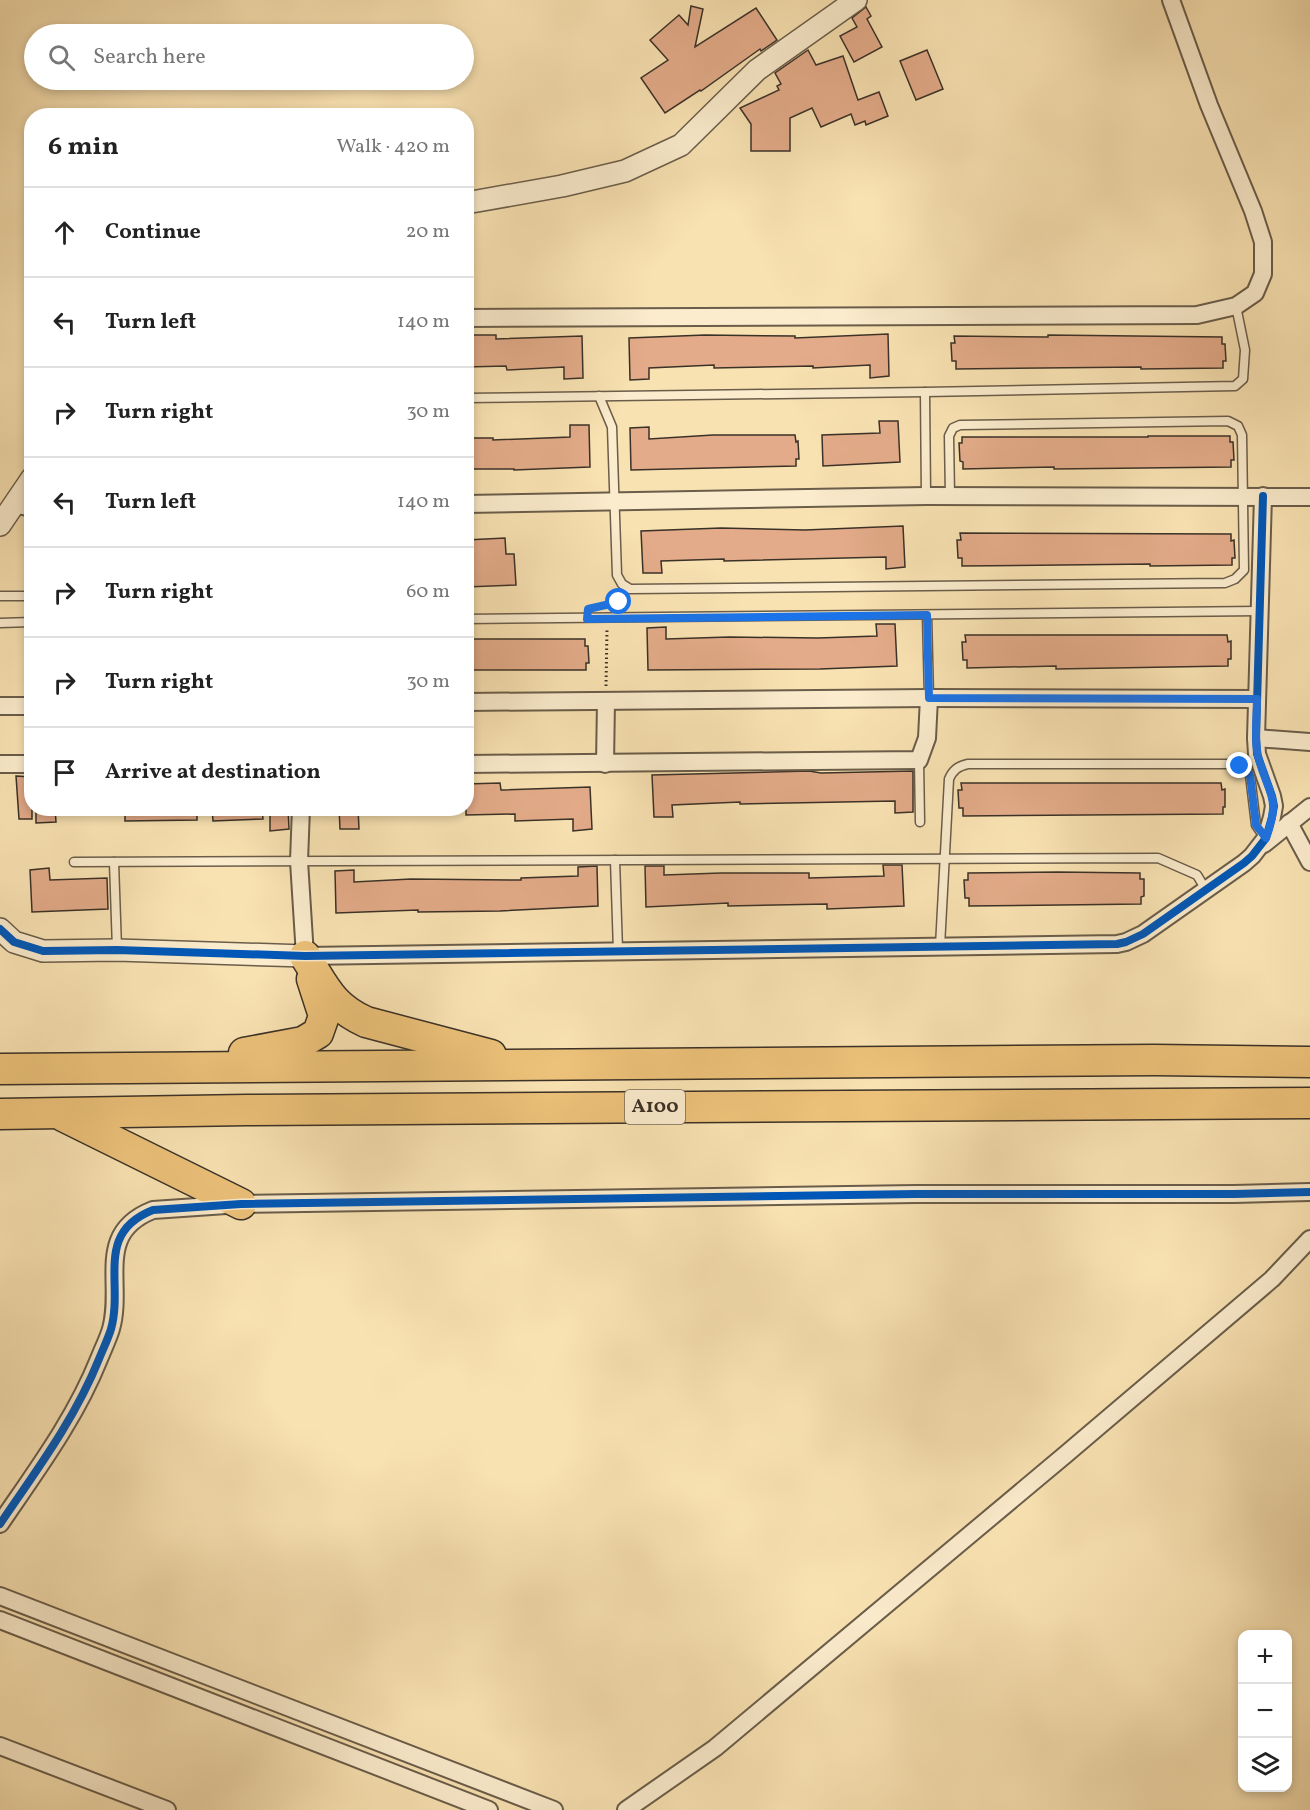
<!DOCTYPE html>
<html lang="en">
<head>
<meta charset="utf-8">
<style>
	:root { --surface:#fff; --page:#f2f2f2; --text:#222; --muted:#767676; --line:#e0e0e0 }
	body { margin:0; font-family:Vollkorn,serif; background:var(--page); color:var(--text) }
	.controls { position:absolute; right:18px; bottom:18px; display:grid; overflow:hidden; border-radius:12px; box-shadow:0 3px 9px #0003 }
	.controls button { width:54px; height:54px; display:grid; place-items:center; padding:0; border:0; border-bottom:2px solid var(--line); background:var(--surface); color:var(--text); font:30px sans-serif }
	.stop { position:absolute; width:18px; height:18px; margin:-14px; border:4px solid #1a73e8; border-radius:50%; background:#fff }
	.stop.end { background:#1a73e8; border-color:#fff; box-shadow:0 2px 6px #0008 }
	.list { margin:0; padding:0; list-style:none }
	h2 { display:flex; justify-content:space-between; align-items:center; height:78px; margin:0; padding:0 24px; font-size:26px }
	h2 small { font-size:20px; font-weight:400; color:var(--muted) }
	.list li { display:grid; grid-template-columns:39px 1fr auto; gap:18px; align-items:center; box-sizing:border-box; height:90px; padding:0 24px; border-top:2px solid var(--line) }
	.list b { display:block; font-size:22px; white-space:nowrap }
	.list em { font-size:20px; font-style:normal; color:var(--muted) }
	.icon { flex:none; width:33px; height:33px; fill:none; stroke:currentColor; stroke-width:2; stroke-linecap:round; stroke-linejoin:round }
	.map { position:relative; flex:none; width:1310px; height:1810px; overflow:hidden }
	.search { position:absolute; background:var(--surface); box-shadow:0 3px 9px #0003; left:24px; top:24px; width:450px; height:66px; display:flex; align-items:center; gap:15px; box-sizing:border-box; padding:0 21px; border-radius:33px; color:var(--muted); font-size:22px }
	.panel { position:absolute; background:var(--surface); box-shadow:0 3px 9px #0003; left:24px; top:108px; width:450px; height:708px; border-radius:24px }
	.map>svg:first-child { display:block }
</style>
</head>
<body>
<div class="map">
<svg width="1310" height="1810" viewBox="0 0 1310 1810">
	<rect width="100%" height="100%" fill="#f9e2b2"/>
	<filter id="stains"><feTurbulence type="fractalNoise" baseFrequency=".00333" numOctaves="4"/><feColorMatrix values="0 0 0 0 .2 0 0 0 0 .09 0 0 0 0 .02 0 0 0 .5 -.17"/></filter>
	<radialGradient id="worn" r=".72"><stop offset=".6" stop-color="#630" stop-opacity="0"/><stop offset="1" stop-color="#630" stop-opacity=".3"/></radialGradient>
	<g fill="#e3ab89" stroke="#3a3127" stroke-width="1.5">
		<path d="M691,6L703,9L695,47L756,8L777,40L761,51L760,49L701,91L700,90L665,113L641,78L668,60L650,40L679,15L688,25Z"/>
		<path d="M866,7L871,16L867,19L882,47L854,62L840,36L857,27L852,18Z"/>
		<path d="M808,50L816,65L843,56L858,100L879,92L888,116L866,125L865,121L855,125L851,114L821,127L812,108L790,118V151H751V124L740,108L779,90L777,86L781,84L775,73Z"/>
		<path d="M927,50L943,89L916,100L900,61Z"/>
		<path d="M888,334L889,376L870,378V365L813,368V366L714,368V365L649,368V379L630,380L629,338L705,335L795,336V338Z"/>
		<path d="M466,335H496V339L582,336L583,378L564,379V367L507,370L506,366L466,367Z"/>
		<path d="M1048,335L1222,337V344H1225L1226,361H1223V368L1141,369V367L956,369V361H952L951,343H955L954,336L1048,337Z"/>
		<path d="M879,421H898L900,462L823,466L822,435L880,433Z"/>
		<path d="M570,425H589L590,467L514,470V469H466V438H493V440L570,437Z"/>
		<path d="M649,427V439L713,435H795L796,442L798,441L799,459H796V466L631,470L630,428Z"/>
		<path d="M1148,436H1230V442H1233L1234,460H1231V467L1054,469V467L963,469V462L960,461L959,443H962V437H1148Z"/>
		<path d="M903,526L905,567L886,569V557L724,561V559L661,561L662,573H643L641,531L721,528L805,530Z"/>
		<path d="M960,533L1231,534V541L1234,540L1235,558H1232V565L1150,566V564L962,566V558H958L957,540H961Z"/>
		<path d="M505,538L506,554H514L516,585L466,587V540Z"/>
		<path d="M876,624H895L897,666L820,669L648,670L647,628L666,627V639L729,637L818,638L877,636Z"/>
		<path d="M965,635H1227L1228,642L1231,641V659H1228V666L1056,669V666L967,668V660H963L962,642H966Z"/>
		<path d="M466,639H585V646H588L589,663H586V670H466Z"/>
		<path d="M809,771L821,773L913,771V812L895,813V801L740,804V802L672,805L673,817H654L652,775Z"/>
		<path d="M16,776L32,777V819H19Z"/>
		<path d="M500,783L501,790H504L590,787L592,829L573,831V819L515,821V814L466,815V784Z"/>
		<path d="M961,783H1221L1222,790L1225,789V807H1223V814L963,816V808H959L958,790H962Z"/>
		<path d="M36,808H55L56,822L36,823Z"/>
		<path d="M125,808H197V820L125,821Z"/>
		<path d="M212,808H262L263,819L213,821Z"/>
		<path d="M270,808H288L289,829L270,831Z"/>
		<path d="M339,808H358L359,829H340Z"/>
		<path d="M883,865H902L904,906L827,909V904L728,906V903L646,907L645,866H664V875L721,873H809V878L884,876Z"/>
		<path d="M597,866L598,906L500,911L418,912V910L336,913L335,871L354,870V882L411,879L521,880V878L578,876V867Z"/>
		<path d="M49,868L50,880L107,878L108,909L32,912L30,870Z"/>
		<path d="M1058,872L1140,873V879H1144V896L1141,897V904L1060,905L969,906V898H965L964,880H968V873Z"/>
	</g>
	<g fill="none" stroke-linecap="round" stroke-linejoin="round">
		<g stroke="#6a5d4a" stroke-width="11">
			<g id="service">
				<path d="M925,392L926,496"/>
				<path d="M599,396L612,427L617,575L622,584L630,589L1225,583L1235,579L1244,570L1242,435L1238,426L1228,421L960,425L953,428L949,436L950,496"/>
				<path d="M466,398L925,392L1235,386L1243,379L1245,350L1236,306"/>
				<path d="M0,596H32"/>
				<path d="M927,615L929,698"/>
				<path d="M466,619L1260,611"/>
				<path d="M0,623L32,622"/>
				<path d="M919,760L920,822"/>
				<path d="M615,860L618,951"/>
				<path d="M74,862L1158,858L1197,875L1206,890"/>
				<path d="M114,862L117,949"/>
				<path d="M940,946L949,779C953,770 958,766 968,764H1234L1246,770L1250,775L1256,825L1265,838"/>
			</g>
		</g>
		<g stroke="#6a5d4a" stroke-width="20">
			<g id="minor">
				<path d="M466,318L1197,315L1236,306L1255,293L1263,274V242L1253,211L1209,105L1171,0"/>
				<path d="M13,504L32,508"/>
				<path d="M466,504L926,496L1310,497"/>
				<path d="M466,702L929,698L1257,699"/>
				<path d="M0,706H32"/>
				<path d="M1256,738L1310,742"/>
				<path d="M0,764H32"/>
				<path d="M466,764L919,760L927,738L929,698"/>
				<path d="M605,764L606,701"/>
				<path d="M301,808L299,861L305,956L1117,944L1126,942L1143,934L1244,863L1252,856L1266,838L1272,817L1274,806L1272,796L1257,754L1256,738L1263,496"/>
				<path d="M1289,823L1310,862"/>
				<path d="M1264,844L1310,807"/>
				<path d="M0,1524C36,1471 75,1419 99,1359C103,1349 108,1339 111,1329C124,1283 94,1233 153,1210L241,1204L916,1194H1234L1310,1192"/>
				<path d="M0,1596L554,1810"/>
				<path d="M0,1620L489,1810"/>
				<path d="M0,1746L167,1810"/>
				<path d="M626,1810L715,1748L1065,1455L1272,1279L1310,1239"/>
			</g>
		</g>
		<g stroke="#6a5d4a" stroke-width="24">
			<g id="tertiary">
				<path d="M466,203L562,186L625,171L681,145L757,70L856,0"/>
				<path d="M0,525L32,478"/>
				<path d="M0,929L14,942L43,951L117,950L305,956"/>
			</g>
		</g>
		<g stroke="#3a3127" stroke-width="33">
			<g id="motorway">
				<path d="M305,956C325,987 331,1006 366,1022L491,1055"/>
				<path d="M244,1053L303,1042L318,1033L324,1016L312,979"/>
				<path d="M0,1069L1155,1060L1310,1062"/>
				<path d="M0,1114L247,1110L1310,1103"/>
				<path d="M63,1116L241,1204"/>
			</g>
		</g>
		<g stroke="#3a3127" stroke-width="3" stroke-dasharray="1.5 3" stroke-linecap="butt">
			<path d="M605,605L619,602L623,597"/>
			<path d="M606,686L607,629"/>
		</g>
		<use href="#service" stroke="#fbeccd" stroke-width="8"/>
		<use href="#minor" stroke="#fbeccd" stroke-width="16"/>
		<use href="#tertiary" stroke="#fbeccd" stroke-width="21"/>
		<use href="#motorway" stroke="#ecc179" stroke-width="30"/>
		<g stroke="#fbeccd" stroke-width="11">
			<g id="cycleway">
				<path d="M0,929L14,942L43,951L117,950L305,956L1117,944L1126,942L1143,934L1244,863L1252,856L1266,838L1272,817L1274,806L1272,796L1257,754L1256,738L1263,496"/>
				<path d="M0,1524C36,1471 75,1419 99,1359C103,1349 108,1339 111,1329C124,1283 94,1233 153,1210L241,1204L916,1194H1234L1310,1192"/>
			</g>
		</g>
		<use href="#cycleway" stroke="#0057b8" stroke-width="8"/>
	</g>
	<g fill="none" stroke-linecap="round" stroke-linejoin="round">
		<path stroke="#1a73e8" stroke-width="8" d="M619,602L588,609L587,619L927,615L929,698L1257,699C1257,717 1254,738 1258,756C1267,793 1282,796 1266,838L1256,825L1250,775L1246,770L1240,766"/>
	</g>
	<g text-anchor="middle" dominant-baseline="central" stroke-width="5" stroke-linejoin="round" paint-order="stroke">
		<rect fill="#fbeccd" stroke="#746959" stroke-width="1.5" x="625" y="1090" width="60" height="34" rx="4.5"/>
		<g font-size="20" font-weight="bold" fill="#3a3127">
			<text x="655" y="1107">A100</text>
		</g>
	</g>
	<rect width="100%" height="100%" filter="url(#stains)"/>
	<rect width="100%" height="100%" fill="url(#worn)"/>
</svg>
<div class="controls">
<button>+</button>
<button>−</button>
<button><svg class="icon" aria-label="layers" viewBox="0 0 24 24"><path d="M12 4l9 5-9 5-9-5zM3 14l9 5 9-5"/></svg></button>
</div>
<div class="stop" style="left:619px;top:602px"></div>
<div class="stop end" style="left:1240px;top:766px"></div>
<div class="search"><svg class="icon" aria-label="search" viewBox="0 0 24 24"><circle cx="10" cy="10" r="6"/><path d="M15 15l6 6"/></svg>Search here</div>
<section class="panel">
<h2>6 min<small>Walk · 420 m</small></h2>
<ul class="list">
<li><svg class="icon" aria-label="ahead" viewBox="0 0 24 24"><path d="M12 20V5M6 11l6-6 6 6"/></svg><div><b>Continue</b></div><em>20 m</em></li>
<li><svg class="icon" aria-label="left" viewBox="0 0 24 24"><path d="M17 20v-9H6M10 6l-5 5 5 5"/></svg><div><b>Turn left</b></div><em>140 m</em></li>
<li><svg class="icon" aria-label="right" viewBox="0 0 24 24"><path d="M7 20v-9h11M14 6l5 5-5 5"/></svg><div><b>Turn right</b></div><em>30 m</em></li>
<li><svg class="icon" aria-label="left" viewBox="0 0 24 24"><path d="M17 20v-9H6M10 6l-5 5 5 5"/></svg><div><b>Turn left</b></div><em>140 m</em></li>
<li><svg class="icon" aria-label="right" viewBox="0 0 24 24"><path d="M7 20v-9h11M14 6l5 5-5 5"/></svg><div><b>Turn right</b></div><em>60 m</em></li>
<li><svg class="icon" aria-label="right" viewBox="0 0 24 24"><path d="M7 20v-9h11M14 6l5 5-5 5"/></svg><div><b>Turn right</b></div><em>30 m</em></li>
<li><svg class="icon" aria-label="arrive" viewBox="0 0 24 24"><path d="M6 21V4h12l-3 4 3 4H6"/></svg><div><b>Arrive at destination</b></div></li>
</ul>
</section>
</div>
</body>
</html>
